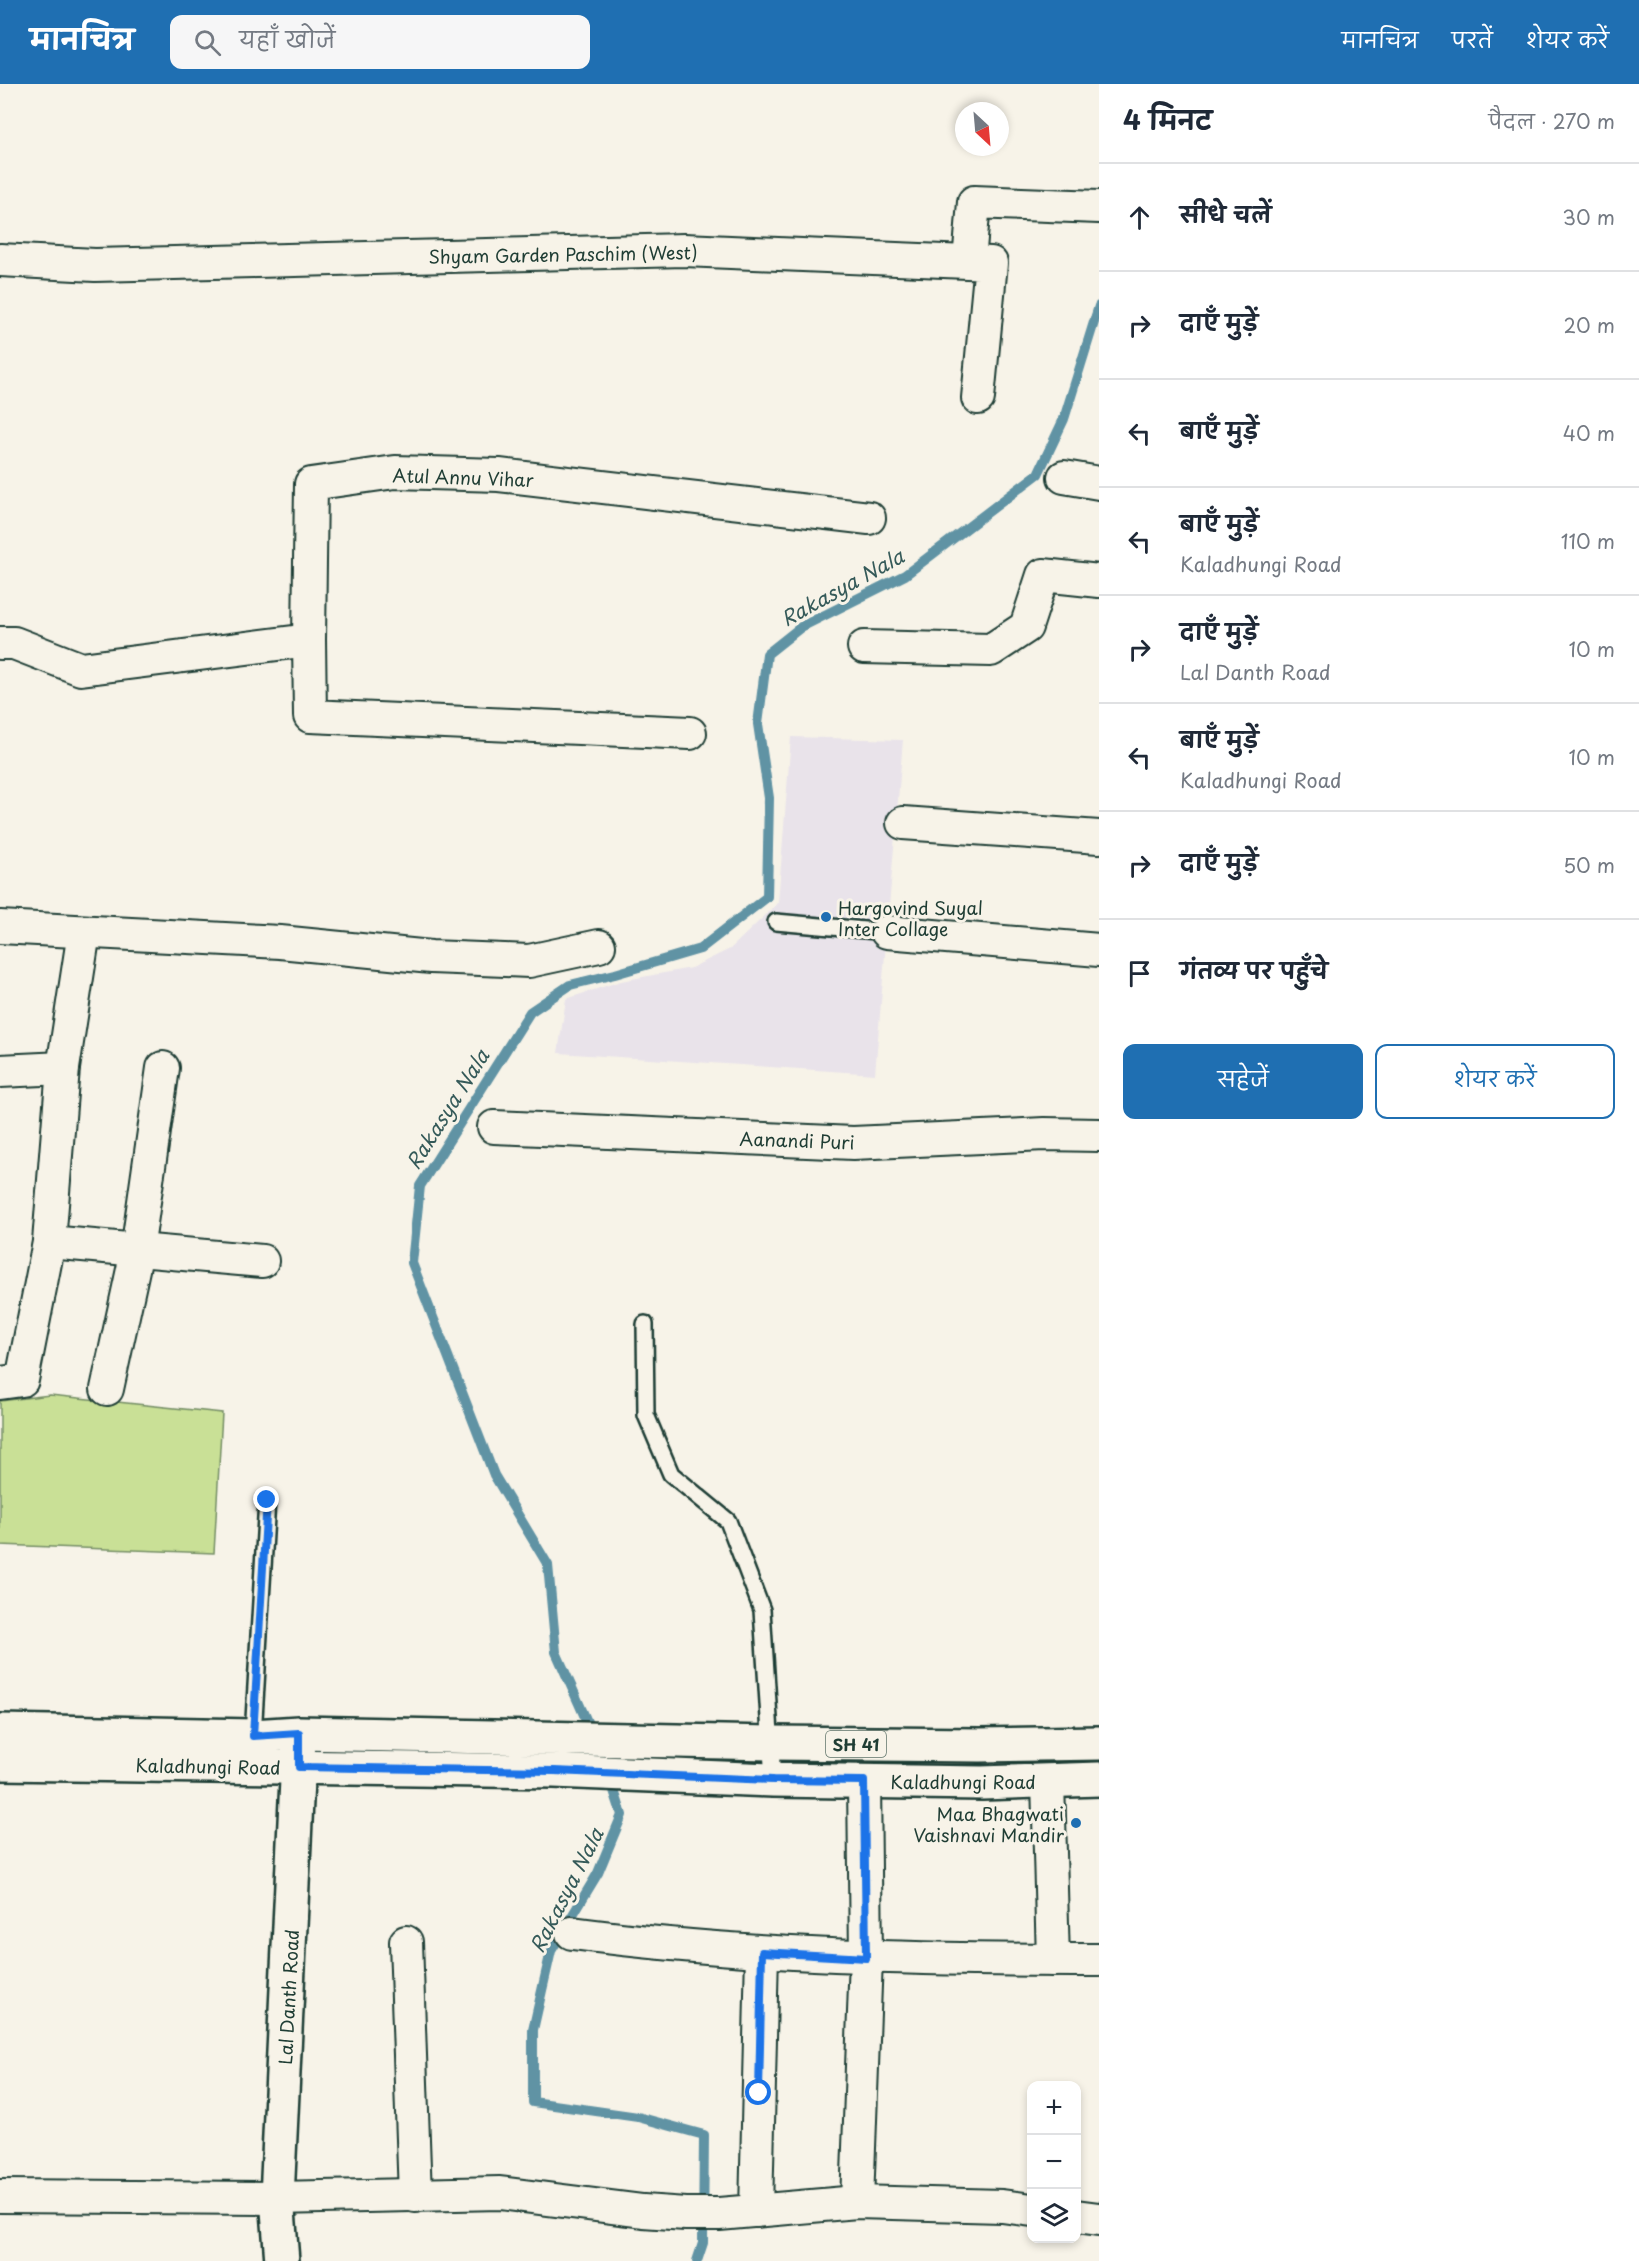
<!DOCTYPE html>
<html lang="hi">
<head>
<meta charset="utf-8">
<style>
	:root { --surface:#fff; --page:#f6f6f7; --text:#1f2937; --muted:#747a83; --line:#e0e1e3; --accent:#1f6fb2 }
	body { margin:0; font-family:"Playpen Sans","Playpen Sans Deva",sans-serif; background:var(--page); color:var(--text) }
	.controls { position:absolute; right:18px; bottom:18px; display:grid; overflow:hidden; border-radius:12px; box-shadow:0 3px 9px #0003 }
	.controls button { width:54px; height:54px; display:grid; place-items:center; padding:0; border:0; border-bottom:2px solid var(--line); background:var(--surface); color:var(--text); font:30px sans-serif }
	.compass { position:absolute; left:955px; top:18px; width:54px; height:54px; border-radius:50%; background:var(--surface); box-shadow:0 3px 9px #0003; rotate:154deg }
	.stop { position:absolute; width:18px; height:18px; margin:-14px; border:4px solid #1a73e8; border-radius:50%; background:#fff }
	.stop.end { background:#1a73e8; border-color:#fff; box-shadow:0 2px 6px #0008 }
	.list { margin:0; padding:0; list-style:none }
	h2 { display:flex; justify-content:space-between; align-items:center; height:78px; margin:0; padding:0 24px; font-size:26px }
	h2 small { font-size:20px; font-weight:400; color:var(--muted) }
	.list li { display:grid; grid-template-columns:39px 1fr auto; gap:18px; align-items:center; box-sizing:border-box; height:108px; padding:0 24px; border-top:2px solid var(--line) }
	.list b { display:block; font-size:22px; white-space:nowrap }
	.list p { margin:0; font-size:20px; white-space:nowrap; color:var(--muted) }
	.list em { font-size:20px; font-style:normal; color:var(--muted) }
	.actions { display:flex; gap:12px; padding:18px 24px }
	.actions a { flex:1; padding:14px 0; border:2px solid var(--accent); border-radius:12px; text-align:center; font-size:21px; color:var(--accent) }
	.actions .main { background:var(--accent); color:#fff }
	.icon { flex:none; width:33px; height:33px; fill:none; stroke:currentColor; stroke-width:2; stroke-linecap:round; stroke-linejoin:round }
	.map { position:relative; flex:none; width:1099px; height:2177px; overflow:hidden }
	header { display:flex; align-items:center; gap:36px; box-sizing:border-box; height:84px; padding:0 30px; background:var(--accent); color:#fff }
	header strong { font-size:28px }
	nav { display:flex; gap:33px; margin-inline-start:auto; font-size:21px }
	.search { width:420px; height:54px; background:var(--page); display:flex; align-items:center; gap:15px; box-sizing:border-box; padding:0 21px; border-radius:12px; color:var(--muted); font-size:22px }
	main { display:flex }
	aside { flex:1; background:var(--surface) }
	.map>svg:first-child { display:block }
</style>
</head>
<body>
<header>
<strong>मानचित्र</strong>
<div class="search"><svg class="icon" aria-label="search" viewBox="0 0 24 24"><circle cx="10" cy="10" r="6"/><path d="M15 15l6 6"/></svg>यहाँ खोजें</div>
<nav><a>मानचित्र</a><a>परतें</a><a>शेयर करें</a></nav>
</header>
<main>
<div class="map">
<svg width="1099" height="2177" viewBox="0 0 1099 2177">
	<rect width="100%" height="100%" fill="#f7f3e8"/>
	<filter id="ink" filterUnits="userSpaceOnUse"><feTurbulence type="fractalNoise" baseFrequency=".0167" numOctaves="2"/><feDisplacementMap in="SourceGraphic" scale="12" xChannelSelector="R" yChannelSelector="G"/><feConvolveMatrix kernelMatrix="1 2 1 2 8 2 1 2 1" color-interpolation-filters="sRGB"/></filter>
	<g filter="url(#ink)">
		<path fill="#e9e3ea" d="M791,653L903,656L875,990L558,969L566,915L621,897L691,884L730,865L778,819Z"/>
		<path fill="#c9e096" stroke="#748e65" stroke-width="1.5" d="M50,1311L222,1329L214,1469L0,1461V1317Z"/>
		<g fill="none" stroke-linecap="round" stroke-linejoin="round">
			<g stroke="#6193a4" stroke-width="10">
				<path d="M593,1651L556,1568L548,1481L494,1391L412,1179L420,1102L530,928L570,901L615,890L700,865L767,813L769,714L758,640L767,570L801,543L905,491L1038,390L1064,335L1099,222"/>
				<path d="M610,1694L622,1731L598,1789L551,1867L533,1946V2018L638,2033L704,2051L703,2159L697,2177"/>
			</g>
			<g stroke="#1f3d34" stroke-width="20">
				<g id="lane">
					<path d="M776,838L887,848"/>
					<path d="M645,1240L646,1331L671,1390L728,1437L762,1526L773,1696"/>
					<path d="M253,1652L267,1416"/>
				</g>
			</g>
			<g stroke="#1f3d34" stroke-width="36">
				<g id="street">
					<path d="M0,176L95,181L684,166L991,179L978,314"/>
					<path d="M969,178L974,118L1099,123"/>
					<path d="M1064,393L1099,399"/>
					<path d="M309,556L310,632L690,649"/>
					<path d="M0,559H14L81,585L309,556L311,400L395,388L499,391L869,434"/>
					<path d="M864,563L991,566L1026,543L1043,491L1099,497"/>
					<path d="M903,739L1099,753"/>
					<path d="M0,843L280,858L431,873L529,877L599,862"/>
					<path d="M887,848L1099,866"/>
					<path d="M0,987L63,984"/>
					<path d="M494,1043L853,1059L1044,1050L1099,1051"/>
					<path d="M49,1158L262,1177"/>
					<path d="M0,1299L22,1296L49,1158L63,984L84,848"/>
					<path d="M107,1305L137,1167L163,984"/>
					<path d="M1048,1697L1053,1876"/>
					<path d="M572,1849C747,1872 923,1876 1099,1876"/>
					<path d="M406,1858L415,2112"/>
					<path d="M0,2112L277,2114L500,2109L643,2127L686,2130H719L857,2118L1002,2122L1032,2126"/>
					<path d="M857,2118L866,1874L864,1697"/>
					<path d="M756,2127L762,1868"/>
					<path d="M1076,2132L1099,2135"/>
				</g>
			</g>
			<g stroke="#1f3d34" stroke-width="38">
				<path id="secondary" d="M282,2177L277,2114L299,1654"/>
			</g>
			<g stroke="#1f3d34" stroke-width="38">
				<g id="primary">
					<path d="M0,1647L253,1652L299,1649L771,1659L980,1661L1099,1659"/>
					<path d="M0,1679L554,1687L773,1696L982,1699L1099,1695"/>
				</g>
			</g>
			<use href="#lane" stroke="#f7f3e8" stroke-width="15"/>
			<use href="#street" stroke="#f7f3e8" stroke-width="32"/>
			<use href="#secondary" stroke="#f7f3e8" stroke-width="33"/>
			<use href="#primary" stroke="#f7f3e8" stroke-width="33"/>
		</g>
	</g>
	<g fill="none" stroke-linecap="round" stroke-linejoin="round" filter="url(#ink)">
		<path stroke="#1a73e8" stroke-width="8" d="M267,1416L253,1652L299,1649V1683L554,1687L773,1696L864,1697L866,1874L762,1868L759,2009"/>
	</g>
	<g fill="#1f6fb2" stroke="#f7f3e8" stroke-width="2">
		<circle cx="826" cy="833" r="6"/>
		<circle cx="1076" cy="1739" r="6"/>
	</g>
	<g text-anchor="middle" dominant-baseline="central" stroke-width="6" stroke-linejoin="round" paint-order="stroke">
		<rect fill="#f7f3e8" stroke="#60746a" stroke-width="1.5" x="826" y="1647" width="60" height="26" rx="4.5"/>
		<g font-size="16" font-weight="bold" fill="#1f3d34">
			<text x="856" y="1660">SH 41</text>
		</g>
		<g font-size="18" fill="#1f3d34" stroke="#f7f3e8">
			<text transform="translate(563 170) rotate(-1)">Shyam Garden Paschim (West)</text>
			<text transform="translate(463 393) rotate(2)">Atul Annu Vihar</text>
			<text transform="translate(797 1056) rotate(2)">Aanandi Puri</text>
			<text transform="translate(208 1682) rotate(1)">Kaladhungi Road</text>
			<text x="963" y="1697">Kaladhungi Road</text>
			<text transform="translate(288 1913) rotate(-87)">Lal Danth Road</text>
		</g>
		<g font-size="18" fill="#1f3d34" stroke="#f7f3e8" text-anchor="start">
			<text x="838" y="823">Hargovind Suyal<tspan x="838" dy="21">Inter Collage</tspan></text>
			<text x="1064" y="1729" text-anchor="end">Maa Bhagwati<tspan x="1064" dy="21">Vaishnavi Mandir</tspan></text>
		</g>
		<g font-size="20" font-style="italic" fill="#355a59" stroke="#f7f3e8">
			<text transform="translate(842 503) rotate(-29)">Rakasya Nala</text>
			<text transform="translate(447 1025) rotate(-58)">Rakasya Nala</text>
			<text transform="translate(566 1806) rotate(-63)">Rakasya Nala</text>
		</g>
	</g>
</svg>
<div class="controls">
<button>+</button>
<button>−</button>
<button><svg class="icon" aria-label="layers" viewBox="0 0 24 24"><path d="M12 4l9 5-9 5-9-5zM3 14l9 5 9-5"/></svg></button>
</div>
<svg class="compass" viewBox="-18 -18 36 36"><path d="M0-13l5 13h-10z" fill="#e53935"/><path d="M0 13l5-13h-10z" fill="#747a83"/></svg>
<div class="stop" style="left:759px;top:2009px"></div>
<div class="stop end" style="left:267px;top:1416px"></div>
</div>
<aside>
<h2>4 मिनट<small>पैदल · 270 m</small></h2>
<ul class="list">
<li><svg class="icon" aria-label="ahead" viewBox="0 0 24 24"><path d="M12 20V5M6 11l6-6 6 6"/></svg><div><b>सीधे चलें</b></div><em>30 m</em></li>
<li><svg class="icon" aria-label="right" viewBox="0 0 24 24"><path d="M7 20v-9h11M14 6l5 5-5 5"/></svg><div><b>दाएँ मुड़ें</b></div><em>20 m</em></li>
<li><svg class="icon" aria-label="left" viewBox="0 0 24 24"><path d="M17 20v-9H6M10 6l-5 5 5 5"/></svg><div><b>बाएँ मुड़ें</b></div><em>40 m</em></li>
<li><svg class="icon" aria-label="left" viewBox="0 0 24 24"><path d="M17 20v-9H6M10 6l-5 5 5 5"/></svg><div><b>बाएँ मुड़ें</b><p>Kaladhungi Road</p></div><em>110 m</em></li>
<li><svg class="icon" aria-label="right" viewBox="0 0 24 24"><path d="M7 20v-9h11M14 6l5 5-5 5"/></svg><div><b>दाएँ मुड़ें</b><p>Lal Danth Road</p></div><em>10 m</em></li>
<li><svg class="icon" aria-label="left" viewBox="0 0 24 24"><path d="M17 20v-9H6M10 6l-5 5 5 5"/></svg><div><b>बाएँ मुड़ें</b><p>Kaladhungi Road</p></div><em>10 m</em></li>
<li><svg class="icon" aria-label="right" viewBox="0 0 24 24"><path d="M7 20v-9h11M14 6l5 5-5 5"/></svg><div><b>दाएँ मुड़ें</b></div><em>50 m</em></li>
<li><svg class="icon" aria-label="arrive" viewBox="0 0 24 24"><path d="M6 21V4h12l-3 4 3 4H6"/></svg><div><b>गंतव्य पर पहुँचे</b></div></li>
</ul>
<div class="actions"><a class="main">सहेजें</a><a>शेयर करें</a></div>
</aside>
</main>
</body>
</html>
